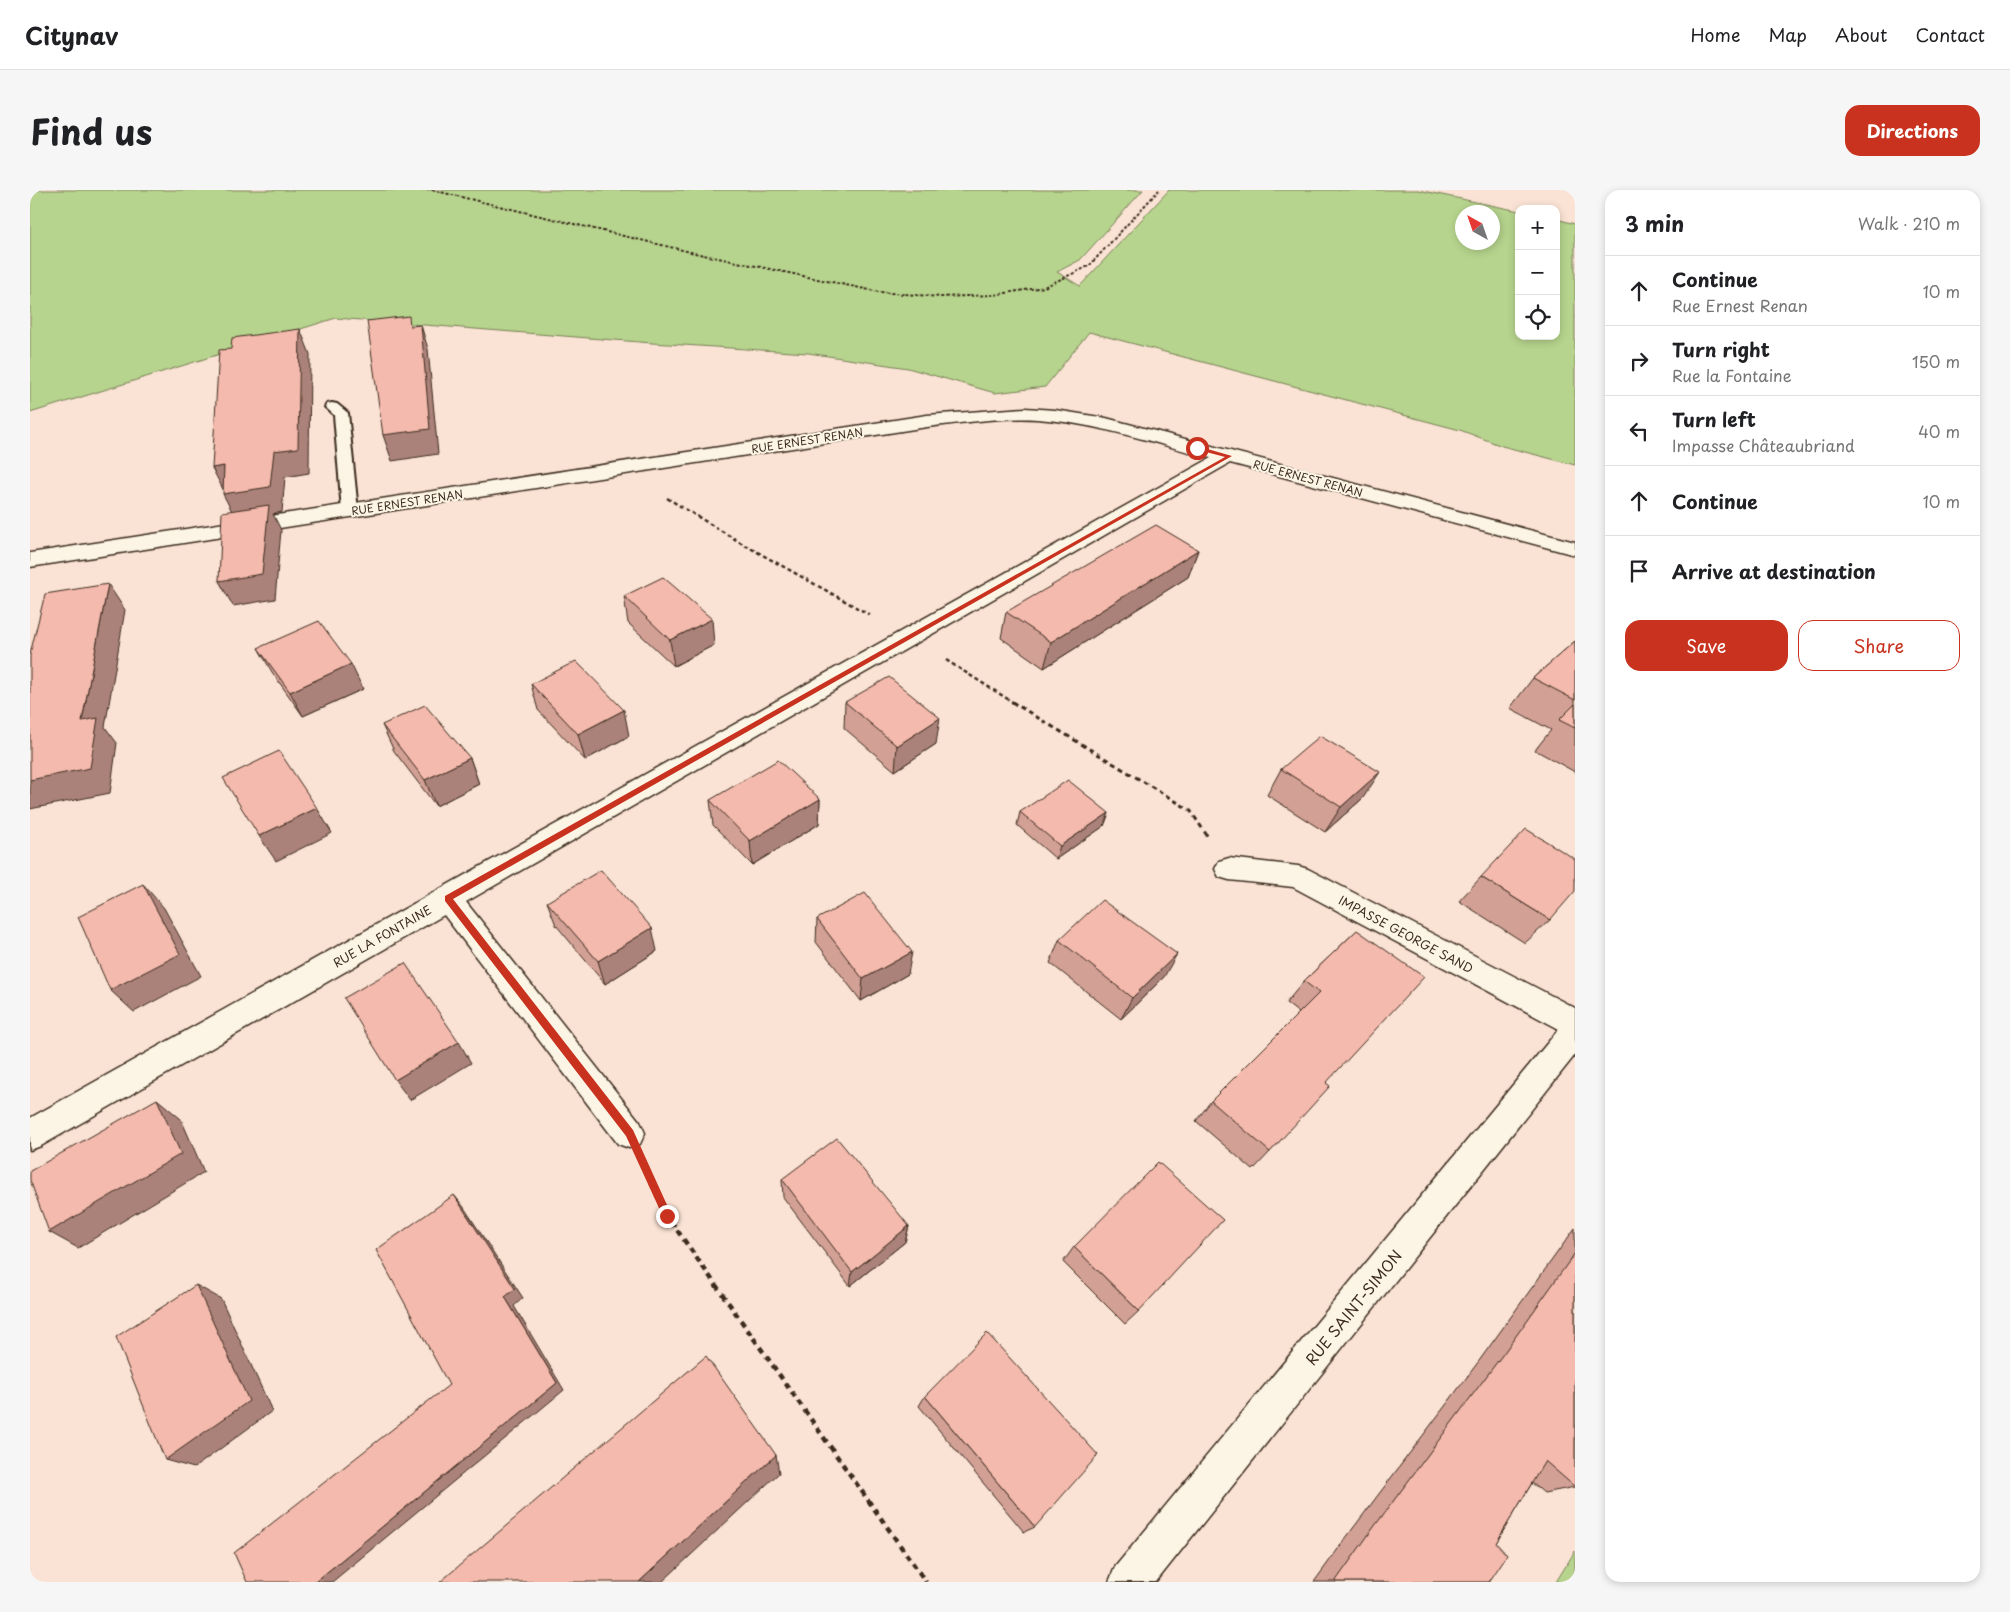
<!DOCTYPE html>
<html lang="en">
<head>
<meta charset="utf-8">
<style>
	:root { --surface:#fff; --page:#f6f6f6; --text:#202124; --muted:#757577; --line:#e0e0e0; --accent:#c8321e }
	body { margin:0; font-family:"Playpen Sans",sans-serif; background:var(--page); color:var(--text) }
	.controls { position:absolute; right:15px; top:15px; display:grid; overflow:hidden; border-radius:10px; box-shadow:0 2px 8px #0003 }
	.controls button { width:45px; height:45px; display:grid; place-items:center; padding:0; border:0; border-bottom:1px solid var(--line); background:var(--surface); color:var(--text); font:25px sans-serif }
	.compass { position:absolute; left:1425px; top:15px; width:45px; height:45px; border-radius:50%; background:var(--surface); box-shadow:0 2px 8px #0003; rotate:320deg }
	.stop { position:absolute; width:15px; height:15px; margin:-11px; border:4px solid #c8321e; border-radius:50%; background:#fff }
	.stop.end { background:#c8321e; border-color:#fff; box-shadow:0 1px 5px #0008 }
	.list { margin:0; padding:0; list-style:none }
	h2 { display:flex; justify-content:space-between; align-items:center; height:65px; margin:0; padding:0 20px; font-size:21px }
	h2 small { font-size:16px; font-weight:400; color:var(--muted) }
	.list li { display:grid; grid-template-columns:32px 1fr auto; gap:15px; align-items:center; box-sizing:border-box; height:70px; padding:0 20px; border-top:1px solid var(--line) }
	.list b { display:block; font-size:19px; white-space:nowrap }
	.list p { margin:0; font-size:16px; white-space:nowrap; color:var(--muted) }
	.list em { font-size:16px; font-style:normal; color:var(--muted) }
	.actions { display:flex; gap:10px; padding:15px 20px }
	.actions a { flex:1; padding:11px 0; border:1px solid var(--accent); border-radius:15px; text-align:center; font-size:18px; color:var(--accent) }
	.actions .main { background:var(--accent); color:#fff }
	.icon { flex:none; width:28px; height:28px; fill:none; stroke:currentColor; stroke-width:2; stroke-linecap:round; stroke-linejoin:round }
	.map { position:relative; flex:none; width:1545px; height:1392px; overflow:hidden; border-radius:15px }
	header { display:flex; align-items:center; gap:30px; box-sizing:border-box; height:70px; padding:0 25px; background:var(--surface); border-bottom:1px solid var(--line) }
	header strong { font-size:24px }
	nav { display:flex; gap:28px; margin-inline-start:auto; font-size:18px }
	.intro { display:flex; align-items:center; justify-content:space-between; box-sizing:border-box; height:120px; padding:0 30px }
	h1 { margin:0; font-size:35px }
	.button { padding:12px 22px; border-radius:15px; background:var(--accent); color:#fff; font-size:18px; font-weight:700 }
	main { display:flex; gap:30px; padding:0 30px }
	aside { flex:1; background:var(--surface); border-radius:15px; box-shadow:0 2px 8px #0003 }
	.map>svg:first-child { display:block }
</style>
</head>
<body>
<header>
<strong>Citynav</strong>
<nav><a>Home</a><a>Map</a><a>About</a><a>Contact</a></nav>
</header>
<div class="intro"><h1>Find us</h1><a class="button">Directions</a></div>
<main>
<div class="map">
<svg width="1545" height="1392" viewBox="0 0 1545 1392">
	<rect width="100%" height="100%" fill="#fae3d4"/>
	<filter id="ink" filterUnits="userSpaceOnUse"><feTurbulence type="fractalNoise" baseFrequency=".02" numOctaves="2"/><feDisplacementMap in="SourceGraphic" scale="10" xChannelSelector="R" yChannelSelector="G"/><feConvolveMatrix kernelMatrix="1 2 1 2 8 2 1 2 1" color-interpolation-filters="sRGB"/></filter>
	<g filter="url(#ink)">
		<g fill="#b6d48d" stroke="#787f56" fill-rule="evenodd">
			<path d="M0,0H1113L1050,70L1027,82L1050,96L1139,0H1388L1489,21V146H1526V29L1545,34V275L1472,256L1430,240L1059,142L1015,197L965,203L878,178L778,163L622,153L306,128L0,223ZM1432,22H1462V52H1432Z"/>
			<path d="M1545,1361V1392H1526Z"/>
		</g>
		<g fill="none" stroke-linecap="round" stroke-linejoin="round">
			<g stroke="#3b2a1e" stroke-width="4">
				<path id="lane" d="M302,213L307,214L318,223L328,321L326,325H314L312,321L304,225L295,217L297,214Z"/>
			</g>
			<g stroke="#3b2a1e" stroke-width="3">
				<g id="street">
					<path d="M995,218L1025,220L1076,228L1545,352V365L1200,273L436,712L610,932L615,943L610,954L599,958L588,954L414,725L11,956L0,960V928L1181,268C1124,253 1066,233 1007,229C970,227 933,233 897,237L0,377V363L897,225Z"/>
					<path d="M1199,668L1268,676L1278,679L1545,818V865L1126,1392H1079L1085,1377L1529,839L1263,697L1199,690L1189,687L1185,679L1189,671Z"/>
				</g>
			</g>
			<path stroke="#3b2a1e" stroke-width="2" stroke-dasharray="3 2" stroke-linecap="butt" d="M402,0L669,64L849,102L911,107L963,105L1014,97L1059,76L1129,0"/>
			<g stroke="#3b2a1e" stroke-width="2.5" stroke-dasharray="4 3" stroke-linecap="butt">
				<path d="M637,308L713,354L840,425"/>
				<path d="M916,470L984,513"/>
			</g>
			<path stroke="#3b2a1e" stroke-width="3" stroke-dasharray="5 4" stroke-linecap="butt" d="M982,512L1160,620L1178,647"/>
			<path stroke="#3b2a1e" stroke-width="4.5" stroke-dasharray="6 5" stroke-linecap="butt" d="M617,982L637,1026L896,1392"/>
			<use href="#lane" fill="#fcf5e5" fill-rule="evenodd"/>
			<use href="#street" fill="#fcf5e5" fill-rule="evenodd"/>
		</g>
		<g fill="#d2a095" stroke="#3b2a1e">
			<path d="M1168,360L1158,387L1014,478L971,448L976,422Z"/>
			<path d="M594,406L684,455L644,476L598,433Z"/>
			<path d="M1545,451V582L1505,560L1521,540L1480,518L1503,488Z"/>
			<path d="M228,458L333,499L273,526L242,482Z"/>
			<path d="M501,494L599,546L555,570L508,520Z"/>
			<path d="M815,512L906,554L865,581L814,538Z"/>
			<path d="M352,535L440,568L449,594L406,616L364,561Z"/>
			<path d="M1251,579L1333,608L1295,642L1237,605Z"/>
			<path d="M790,609L789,634L722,675L683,635L680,610Z"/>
			<path d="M990,622L1079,623L1074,636L1026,669L987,635Z"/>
			<path d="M1451,687L1520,730L1495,753L1429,711Z"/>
			<path d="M517,712L627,761L575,794L526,735Z"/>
			<path d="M787,729L878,784L831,811L786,752Z"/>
			<path d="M1327,740L1296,893L1240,962L1223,980L1166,931L1181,911L1269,823L1256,813L1274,791Z"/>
			<path d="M1029,750L1134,787L1091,829L1020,773Z"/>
			<path d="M752,989L879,1036L875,1052L820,1096L753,1007Z"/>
			<path d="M1545,1038V1297L1514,1303L1502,1293L1466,1353L1459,1392H1284L1321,1341L1449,1171Z"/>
			<path d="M1044,1057L1109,1121L1095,1134L1033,1072Z"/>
			<path d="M895,1206L1005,1337L994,1342L889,1216Z"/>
		</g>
		<g fill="#ab8279" stroke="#3b2a1e">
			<path d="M391,135L398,159L408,264L362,271L353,245Z"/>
			<path d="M270,139L280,164L279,283L255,287L252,322L243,324L251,340L245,409L203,416L189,391L206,329L193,304L244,261Z"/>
			<path d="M194,276L195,303L182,278Z"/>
			<path d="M1168,360L1158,387L1014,478L1021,452Z"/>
			<path d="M78,394L95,420L75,537L87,553L80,603L0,619V590L52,531Z"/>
			<path d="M682,429L684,455L644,476L640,450Z"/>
			<path d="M321,474L333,499L273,526L260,502Z"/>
			<path d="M594,520L599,546L555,570L548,544Z"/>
			<path d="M910,528L906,554L865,581L867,556Z"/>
			<path d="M440,568L449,594L406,616L395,590Z"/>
			<path d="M1350,582L1333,608L1295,642L1311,617Z"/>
			<path d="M790,609L789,634L722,675L720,651Z"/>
			<path d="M287,618L302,643L246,671L229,646Z"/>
			<path d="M1079,623L1074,636L1026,669L1030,656Z"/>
			<path d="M113,694L134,718L171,786L104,822L80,800Z"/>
			<path d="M622,738L627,761L575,794L568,771Z"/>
			<path d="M882,762L878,784L831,811L833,789Z"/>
			<path d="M1147,764L1134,787L1091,829L1102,808Z"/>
			<path d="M429,852L441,873L380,910L365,890Z"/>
			<path d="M127,909L151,929L174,982L48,1058L19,1042Z"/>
			<path d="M424,1005L433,1016L493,1108L484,1116L534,1200L302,1392H285L527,1193L475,1107Z"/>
			<path d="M879,1036L875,1052L820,1096L822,1082Z"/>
			<path d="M166,1095L191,1109L242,1221L164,1278L135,1270Z"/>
			<path d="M746,1265L749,1283L632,1392H609Z"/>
		</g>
		<g fill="#f4baad" stroke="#3b2a1e">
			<path d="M379,126L380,136L391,135L400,239L353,245L337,131Z"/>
			<path d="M270,139L268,258L244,261L240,297L193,304L194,276L182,278L189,160L201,159L202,148Z"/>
			<path d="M239,315L232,384L189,391L192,322Z"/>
			<path d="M1126,335L1168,360L1021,452L976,422Z"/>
			<path d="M633,387L682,429L640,450L594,406Z"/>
			<path d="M78,394L52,531L68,528L60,578L0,590V464L15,404Z"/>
			<path d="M289,431L321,474L260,502L228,458Z"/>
			<path d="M1545,451V510L1503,488Z"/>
			<path d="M546,471L594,520L548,544L501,494Z"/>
			<path d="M859,487L910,528L867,556L815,512Z"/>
			<path d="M1545,514V538L1529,530Z"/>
			<path d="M395,515L440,568L395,590L352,535Z"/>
			<path d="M1290,546L1350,582L1311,617L1251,579Z"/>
			<path d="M249,561L287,618L229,646L193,588Z"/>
			<path d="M748,570L790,609L720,651L680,610Z"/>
			<path d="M1038,590L1079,623L1030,656L990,622Z"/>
			<path d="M1496,639L1545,669V701L1520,730L1451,687Z"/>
			<path d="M571,680L622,738L568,771L517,712Z"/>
			<path d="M113,694L150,764L80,800L48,727Z"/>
			<path d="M835,703L882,762L833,789L787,729Z"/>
			<path d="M1072,710L1147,764L1102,808L1029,750Z"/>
			<path d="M1327,740L1394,787L1296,893L1300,896L1240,962L1181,911L1289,803L1274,791Z"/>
			<path d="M375,773L429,852L365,890L314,808Z"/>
			<path d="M127,909L151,964L19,1042L0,990V981Z"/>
			<path d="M807,948L879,1036L822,1082L752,989Z"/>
			<path d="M1128,972L1193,1030L1109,1121L1044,1057Z"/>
			<path d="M424,1005L485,1099L475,1107L527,1193L285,1392H217L204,1363L419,1195L346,1060Z"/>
			<path d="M1545,1063V1297L1515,1271L1466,1353L1477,1365L1459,1392H1305L1344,1337L1476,1160Z"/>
			<path d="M166,1095L219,1211L135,1270L86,1147Z"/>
			<path d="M957,1143L1068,1265L1005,1337L895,1206Z"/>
			<path d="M676,1166L746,1265L609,1392H410Z"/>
		</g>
	</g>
	<path fill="#c8321e" d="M1167,256L1202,266L423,709L603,940L642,1026L641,1029H634L596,946L415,711V706L1195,267L1165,259Z"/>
	<g text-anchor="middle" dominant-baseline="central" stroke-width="4" stroke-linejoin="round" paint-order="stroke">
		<g font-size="11" fill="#3b2a1e" stroke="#fcf5e5">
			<text transform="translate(777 250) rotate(-9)">RUE ERNEST RENAN</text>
			<text transform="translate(1278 288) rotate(15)">RUE ERNEST RENAN</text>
			<text transform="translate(377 312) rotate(-9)">RUE ERNEST RENAN</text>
		</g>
		<g font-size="12" fill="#3b2a1e" stroke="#fcf5e5">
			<text transform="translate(1376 744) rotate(28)">IMPASSE GEORGE SAND</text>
			<text transform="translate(352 746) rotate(-30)">RUE LA FONTAINE</text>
		</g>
		<g font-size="15" fill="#3b2a1e" stroke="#fcf5e5">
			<text transform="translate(1323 1117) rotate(-51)">RUE SAINT-SIMON</text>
		</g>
	</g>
</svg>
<div class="controls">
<button>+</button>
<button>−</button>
<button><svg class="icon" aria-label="locate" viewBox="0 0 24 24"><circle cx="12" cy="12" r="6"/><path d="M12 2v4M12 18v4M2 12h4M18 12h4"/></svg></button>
</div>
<svg class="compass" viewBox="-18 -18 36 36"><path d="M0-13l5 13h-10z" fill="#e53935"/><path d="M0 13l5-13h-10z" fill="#757577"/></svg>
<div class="stop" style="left:1167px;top:258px"></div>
<div class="stop end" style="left:637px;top:1026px"></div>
</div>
<aside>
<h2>3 min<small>Walk · 210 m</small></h2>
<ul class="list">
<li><svg class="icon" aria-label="ahead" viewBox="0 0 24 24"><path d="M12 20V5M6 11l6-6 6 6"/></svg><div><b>Continue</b><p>Rue Ernest Renan</p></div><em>10 m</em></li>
<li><svg class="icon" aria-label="right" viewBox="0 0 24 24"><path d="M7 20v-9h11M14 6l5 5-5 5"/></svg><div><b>Turn right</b><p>Rue la Fontaine</p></div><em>150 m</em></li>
<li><svg class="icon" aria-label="left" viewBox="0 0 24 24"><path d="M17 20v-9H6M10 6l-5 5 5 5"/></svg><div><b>Turn left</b><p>Impasse Châteaubriand</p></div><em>40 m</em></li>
<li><svg class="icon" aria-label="ahead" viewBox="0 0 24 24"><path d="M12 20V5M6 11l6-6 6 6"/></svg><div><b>Continue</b></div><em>10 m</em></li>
<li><svg class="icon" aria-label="arrive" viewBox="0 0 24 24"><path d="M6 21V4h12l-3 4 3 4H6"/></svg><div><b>Arrive at destination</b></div></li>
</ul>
<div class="actions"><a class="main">Save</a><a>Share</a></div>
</aside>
</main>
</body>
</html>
